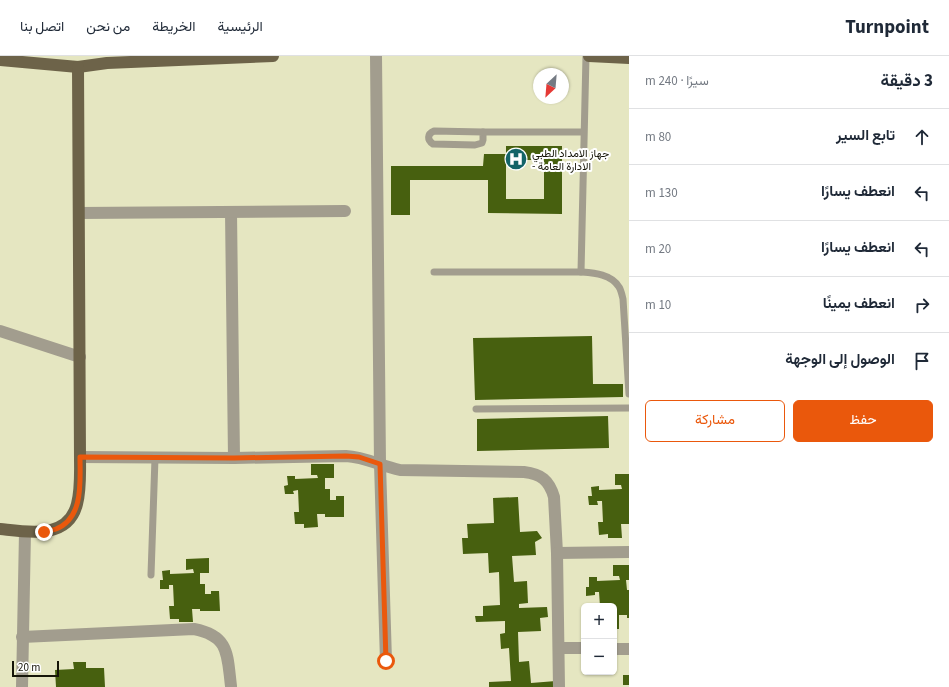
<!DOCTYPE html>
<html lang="ar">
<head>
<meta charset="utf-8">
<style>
	:root { --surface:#fff; --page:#f6f6f7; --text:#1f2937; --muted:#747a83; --line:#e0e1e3; --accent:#ea580c }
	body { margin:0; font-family:"Source Sans 3",Vazirmatn,sans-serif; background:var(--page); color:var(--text); direction:rtl }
	.controls { position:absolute; right:12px; bottom:12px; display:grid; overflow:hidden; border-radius:6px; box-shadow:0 1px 3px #0004 }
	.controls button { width:36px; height:36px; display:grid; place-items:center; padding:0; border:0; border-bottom:1px solid var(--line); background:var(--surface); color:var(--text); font:20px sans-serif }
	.compass { position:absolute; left:533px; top:12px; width:36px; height:36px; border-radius:50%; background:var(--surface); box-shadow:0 1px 3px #0004; rotate:206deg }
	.scale { position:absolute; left:12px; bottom:10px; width:47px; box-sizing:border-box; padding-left:4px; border:2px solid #161508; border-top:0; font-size:11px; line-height:14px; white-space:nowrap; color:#161508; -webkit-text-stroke:3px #fff; paint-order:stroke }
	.stop { position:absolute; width:12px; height:12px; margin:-9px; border:3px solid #ea580c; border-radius:50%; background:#fff }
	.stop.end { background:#ea580c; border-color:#fff; box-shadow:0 1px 4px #0008 }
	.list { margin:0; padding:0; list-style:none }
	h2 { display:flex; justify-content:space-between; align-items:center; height:52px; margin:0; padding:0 16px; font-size:17px }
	h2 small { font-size:13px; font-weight:400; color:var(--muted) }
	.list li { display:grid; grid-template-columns:26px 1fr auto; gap:12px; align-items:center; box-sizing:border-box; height:56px; padding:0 16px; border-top:1px solid var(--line) }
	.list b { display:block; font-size:15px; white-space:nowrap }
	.list em { font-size:13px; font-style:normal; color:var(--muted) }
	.actions { display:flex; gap:8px; padding:12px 16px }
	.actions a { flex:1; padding:9px 0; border:1px solid var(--accent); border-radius:6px; text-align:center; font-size:14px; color:var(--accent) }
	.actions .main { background:var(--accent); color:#fff }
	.icon { flex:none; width:22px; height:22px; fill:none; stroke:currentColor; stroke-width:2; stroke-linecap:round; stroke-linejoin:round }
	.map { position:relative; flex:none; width:629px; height:631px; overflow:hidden; direction:ltr }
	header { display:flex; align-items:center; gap:24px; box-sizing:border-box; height:56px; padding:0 20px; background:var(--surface); border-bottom:1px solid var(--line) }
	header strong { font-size:19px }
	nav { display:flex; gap:22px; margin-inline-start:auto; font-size:14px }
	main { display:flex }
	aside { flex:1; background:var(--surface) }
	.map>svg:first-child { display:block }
</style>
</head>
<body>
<header>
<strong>Turnpoint</strong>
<nav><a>الرئيسية</a><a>الخريطة</a><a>من نحن</a><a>اتصل بنا</a></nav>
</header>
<main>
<aside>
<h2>3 دقيقة<small>سيرًا · 240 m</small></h2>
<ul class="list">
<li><svg class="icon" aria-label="ahead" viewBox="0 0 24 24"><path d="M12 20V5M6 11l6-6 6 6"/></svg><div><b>تابع السير</b></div><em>80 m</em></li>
<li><svg class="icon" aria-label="left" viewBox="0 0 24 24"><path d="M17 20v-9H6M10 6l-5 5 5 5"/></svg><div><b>انعطف يسارًا</b></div><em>130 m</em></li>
<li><svg class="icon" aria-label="left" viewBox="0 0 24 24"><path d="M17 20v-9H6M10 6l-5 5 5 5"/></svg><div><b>انعطف يسارًا</b></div><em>20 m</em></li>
<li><svg class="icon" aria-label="right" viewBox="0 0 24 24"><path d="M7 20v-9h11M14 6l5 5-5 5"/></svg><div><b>انعطف يمينًا</b></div><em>10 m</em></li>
<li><svg class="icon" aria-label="arrive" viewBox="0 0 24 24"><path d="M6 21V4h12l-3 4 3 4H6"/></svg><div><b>الوصول إلى الوجهة</b></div></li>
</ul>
<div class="actions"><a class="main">حفظ</a><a>مشاركة</a></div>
</aside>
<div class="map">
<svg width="629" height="631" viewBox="0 0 629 631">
	<rect width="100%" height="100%" fill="#e5e6c1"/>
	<g fill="#47600f" fill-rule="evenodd">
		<path d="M506,90H562V158L488,157V124H410V159H391V110H483L484,98H506ZM506,104H544V143H506Z"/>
		<path d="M592,280L593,328H623V341L475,344L473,282Z"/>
		<path d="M608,360L609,392L477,395V363Z"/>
		<path d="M311,408H334V422H325V433H330V444H336V440H344V461H325V458H317L318,471L304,472V468H295L294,456H299L298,434L293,435L294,438H285L284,430L288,429L287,420H295V423L318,422L317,419H311Z"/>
		<path d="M615,418H629V468H621L622,482H608V478L599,479L598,466H603L602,445H597L598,449H589L588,440H592L591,431L599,430V434L622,433L621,429H615Z"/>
		<path d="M518,441L520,476L537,475L542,482L535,486L536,499L512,500L514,526L527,525L528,547L519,548V552L547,551L548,561L540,562L541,575L518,576L519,606L529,605L531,627L556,625L557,631H489V626L511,625L509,592L501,593L500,578L505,577V565L476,566L475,560H483V550L500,549L499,516L489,517L488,497L463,498L462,482H468L467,468L494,467L493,442Z"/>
		<path d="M209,502V517H200V528H205V538H211V535H219L220,555H200V553H192L193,566H179V563H170L169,550H174L173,529H169V533H160V524H163L162,515L170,514V518L194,517L193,513L186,514V503Z"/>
		<path d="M613,509H629V524H626L627,534H629V562H627V559H619V573H614V550H600L599,536H595V539L586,540V531H589V521H597V525L620,524L619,520H613Z"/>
		<path d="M73,606H86V612H104L105,631H56L55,614L74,613Z"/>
		<rect x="623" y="619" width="6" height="10"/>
	</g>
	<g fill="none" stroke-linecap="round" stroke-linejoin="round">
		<g stroke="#a29d8e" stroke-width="7">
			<path d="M434,75L483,76V84L482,87L475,89L433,88C427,84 427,78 434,75Z"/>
			<path d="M483,76H583"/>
			<path d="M434,216H581C594,217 611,218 619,231C621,234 622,239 623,243L629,338"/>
			<path d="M581,216L586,0"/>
			<path d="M476,353L629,352"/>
			<path d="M151,519L155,402"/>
		</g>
		<g stroke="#a29d8e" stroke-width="12">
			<path d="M376,0L380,408L386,605"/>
			<path d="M231,156L234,402"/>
			<path d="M79,157L345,155"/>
			<path d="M0,275L80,301"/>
			<path d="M80,401L234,402L346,400C365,401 381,410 400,414L524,416C541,418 549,424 554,441L557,497L559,631"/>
			<path d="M557,497L629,496"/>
			<path d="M22,581L194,573C230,580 227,599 231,630"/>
			<path d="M559,592H584"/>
			<path d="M614,593H629"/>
			<path d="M22,631L25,476"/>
		</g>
		<g stroke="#6d6349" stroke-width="12">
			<path d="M589,0L629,2"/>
			<path d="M0,4L78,11L107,7L273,0"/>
			<path d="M0,473C28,476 68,484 77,448C81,433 80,416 80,401L78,11"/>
		</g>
	</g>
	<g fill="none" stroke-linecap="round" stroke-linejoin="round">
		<path stroke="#ea580c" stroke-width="5" d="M44,476C48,475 53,474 56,473C84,462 80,425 80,401L234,402L346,400L359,401L380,408L386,605"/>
	</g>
	<defs>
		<g id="hospital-disc" transform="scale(1.15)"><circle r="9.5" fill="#146468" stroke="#fff"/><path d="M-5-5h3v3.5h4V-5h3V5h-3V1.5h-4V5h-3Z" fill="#fff"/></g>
	</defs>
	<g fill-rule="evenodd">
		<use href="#hospital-disc" x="516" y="103"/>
	</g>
	<g text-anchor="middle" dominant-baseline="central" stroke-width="4" stroke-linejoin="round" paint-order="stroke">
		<g font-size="11" fill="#161508" stroke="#fff" text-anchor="start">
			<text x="532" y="97">جهاز الامداد الطبي<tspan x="532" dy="13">- الادارة العامة</tspan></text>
		</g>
	</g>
</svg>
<div class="controls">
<button>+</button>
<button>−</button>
</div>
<svg class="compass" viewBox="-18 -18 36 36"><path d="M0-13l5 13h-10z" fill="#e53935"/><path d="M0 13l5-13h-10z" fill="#747a83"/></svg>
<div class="scale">20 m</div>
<div class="stop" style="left:386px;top:605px"></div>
<div class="stop end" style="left:44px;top:476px"></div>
</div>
</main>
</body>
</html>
